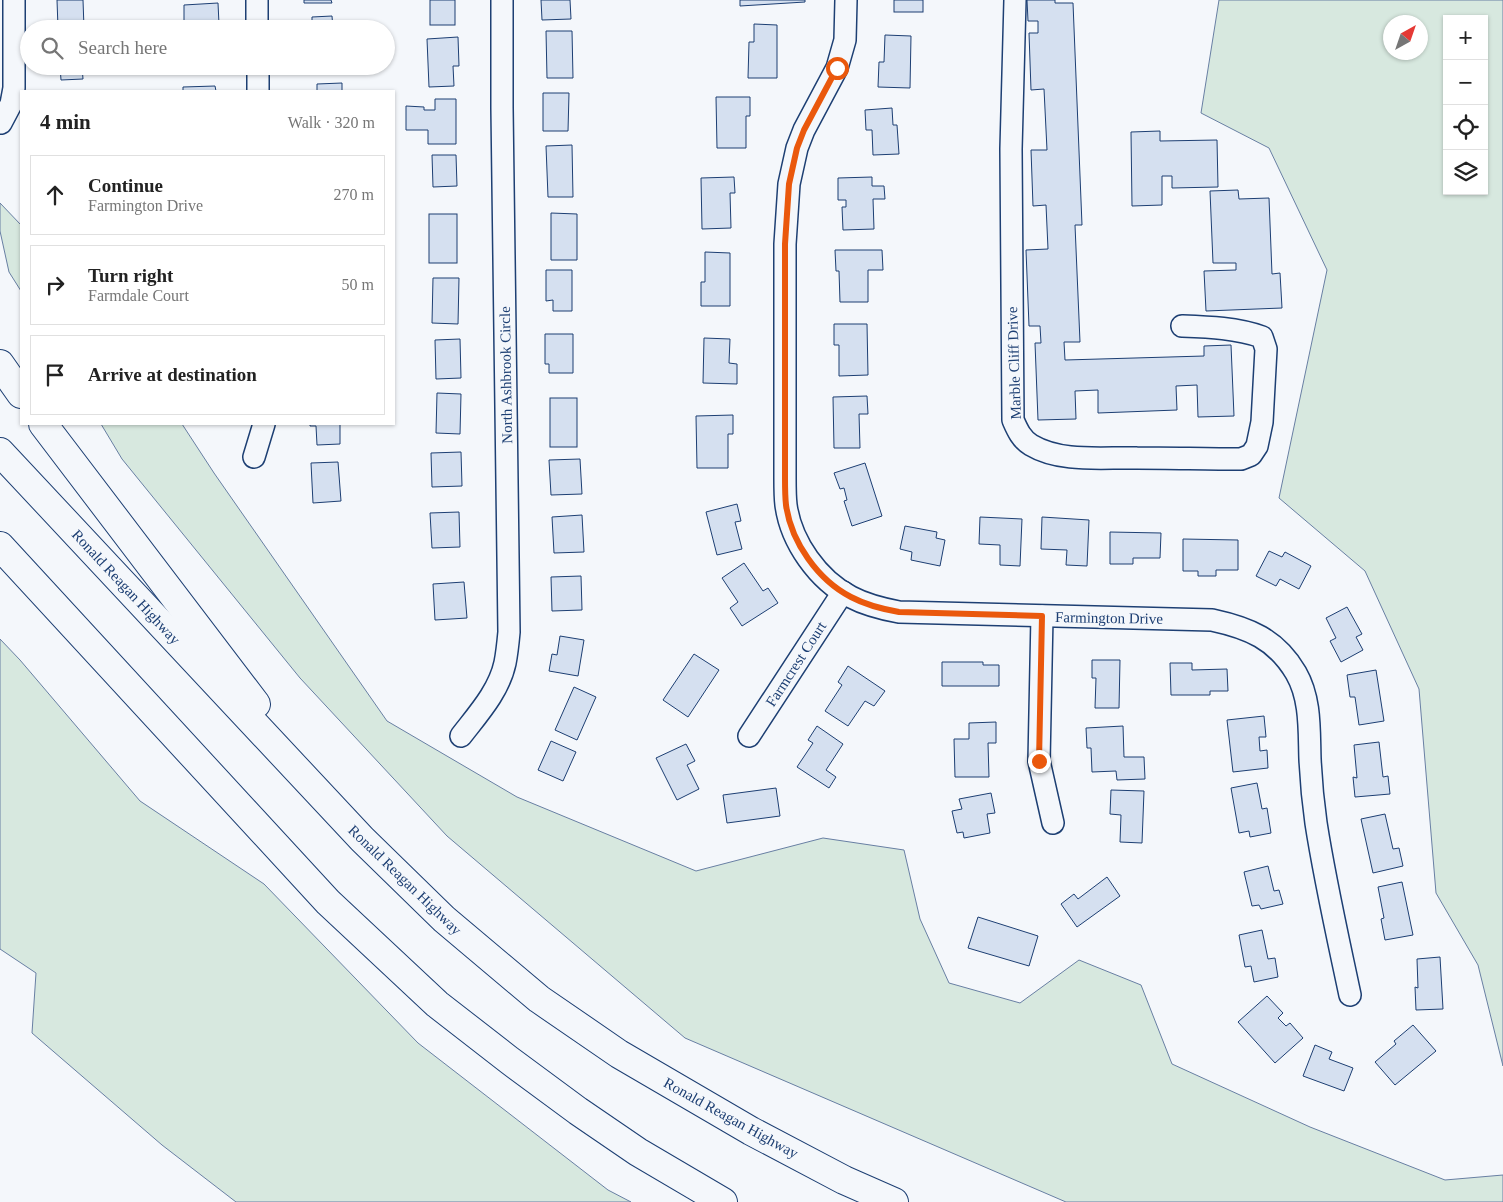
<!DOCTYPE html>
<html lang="en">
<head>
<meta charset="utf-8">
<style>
	:root { --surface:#fff; --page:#f6f6f6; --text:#222; --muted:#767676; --line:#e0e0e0 }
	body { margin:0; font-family:Georgia,serif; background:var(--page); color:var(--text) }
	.controls { position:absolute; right:15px; top:15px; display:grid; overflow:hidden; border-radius:0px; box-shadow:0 1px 4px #0004 }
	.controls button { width:45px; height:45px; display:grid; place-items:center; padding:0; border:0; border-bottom:1px solid var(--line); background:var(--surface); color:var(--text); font:25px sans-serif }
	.compass { position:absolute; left:1383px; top:15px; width:45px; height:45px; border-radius:50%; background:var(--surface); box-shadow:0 1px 4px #0004; rotate:40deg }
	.stop { position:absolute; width:15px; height:15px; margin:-11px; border:4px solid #ea580c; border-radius:50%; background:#fff }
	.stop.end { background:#ea580c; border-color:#fff; box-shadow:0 1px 5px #0008 }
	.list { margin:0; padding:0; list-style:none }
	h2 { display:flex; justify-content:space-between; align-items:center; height:65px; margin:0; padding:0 20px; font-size:21px }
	h2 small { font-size:16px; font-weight:400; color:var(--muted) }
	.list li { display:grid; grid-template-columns:32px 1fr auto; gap:15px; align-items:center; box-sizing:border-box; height:80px; margin:0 10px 10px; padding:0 10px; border:1px solid var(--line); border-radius:0px }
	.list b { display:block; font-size:19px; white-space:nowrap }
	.list p { margin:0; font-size:16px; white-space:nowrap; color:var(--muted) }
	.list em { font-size:16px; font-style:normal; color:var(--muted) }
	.icon { flex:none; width:28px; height:28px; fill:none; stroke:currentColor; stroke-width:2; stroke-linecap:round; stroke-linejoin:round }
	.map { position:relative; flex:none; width:1503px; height:1202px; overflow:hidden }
	.search { position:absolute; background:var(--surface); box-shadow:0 1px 4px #0004; left:20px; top:20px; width:375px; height:55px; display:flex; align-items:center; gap:12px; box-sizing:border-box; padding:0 18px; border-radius:28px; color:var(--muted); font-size:19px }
	.panel { position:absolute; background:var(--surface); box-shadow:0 1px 4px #0004; left:20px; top:90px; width:375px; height:335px; border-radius:0px }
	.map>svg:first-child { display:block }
</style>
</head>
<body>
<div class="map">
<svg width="1503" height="1202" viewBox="0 0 1503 1202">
	<rect width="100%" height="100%" fill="#f4f7fb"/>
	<g fill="#d7e8df" stroke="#687fa3" fill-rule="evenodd">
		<path d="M1219,0H1503V1066L1478,965L1436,893L1419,689L1365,571L1279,498L1327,270L1269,148L1201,113ZM1447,19H1484V191H1447ZM1420,22V52H1390V22Z"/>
		<path d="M0,203L21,225V291L9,272L0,231Z"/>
		<path d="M101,424H182L214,473L387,721L517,797L696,871L823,838L904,850L920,919L949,983L1020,1003L1079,960L1141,985L1172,1064L1310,1127L1445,1180L1503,1175V1202H1066L685,1038L447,836L300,678L122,459Z"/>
		<path d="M0,639L20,660L140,801L264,884L418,1043L608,1190L631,1202H236L162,1145L32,1033L36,973L0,949Z"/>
	</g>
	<g fill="#d5e0f0" stroke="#1d3f73">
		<path d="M57,0H83L84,28H58Z"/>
		<path d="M304,0H331L332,3H304Z"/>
		<rect x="430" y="0" width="25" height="25"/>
		<path d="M541,0H570L571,19L542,20Z"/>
		<path d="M740,0H805V2L740,6Z"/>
		<rect x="894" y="0" width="29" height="12"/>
		<path d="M1027,0H1055V3H1073L1082,225H1075L1080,342H1064L1065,360L1204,356V346L1231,345L1234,416L1198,417L1197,385L1176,386L1177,410L1098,413V390L1075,391L1076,419L1038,420L1035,343H1041L1040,326H1029L1026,250L1048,249L1046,205L1033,206L1031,150H1047L1044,89L1031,90L1029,33H1038V21H1028Z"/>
		<path d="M218,3L219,24H211L212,29H184V5Z"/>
		<path d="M332,16L333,29H312V17Z"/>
		<path d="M754,24L777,25V78H748L749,42H754Z"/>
		<path d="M546,31H572L573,78H547Z"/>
		<path d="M885,35L911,36L910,88L878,87L879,62H884Z"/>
		<path d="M458,37L459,66H453L454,86L429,87L427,39Z"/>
		<path d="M60,66H82L83,79L61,80Z"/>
		<path d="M342,83V91H317V84Z"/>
		<path d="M215,86L216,91H183V87Z"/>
		<path d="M543,93H569L568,131H543Z"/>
		<path d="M716,97H750V116H746V148H717Z"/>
		<path d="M435,99H456V144H428V130H406V106L424,107V110H435Z"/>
		<path d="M892,108L893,125H897L899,154L873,155L872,130H866L865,110Z"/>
		<path d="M1160,131V141L1217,140L1218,187L1172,188V176H1162V205L1132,206L1131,132Z"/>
		<path d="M572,145L573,197H548L546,146Z"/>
		<path d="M432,155H456L457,186L433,187Z"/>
		<path d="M734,177L735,193H730L731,228L702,229L701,178Z"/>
		<path d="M872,177V186H884L885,199H873L874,229L843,230L842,207H846V200H838V178Z"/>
		<path d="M1238,190L1239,199L1269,198L1272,274L1280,273L1282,308L1206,311L1204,271L1236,270V263H1213L1210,191Z"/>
		<path d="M551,213L577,214V260H551Z"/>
		<rect x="429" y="214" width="28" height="49"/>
		<path d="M835,250H882L883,270H868V302H840L839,271H836Z"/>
		<path d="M705,252L730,253V306H701V282H705Z"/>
		<path d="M546,270H572V311H553V300L546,301Z"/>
		<path d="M433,278H459L458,324L432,323Z"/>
		<path d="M834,324H867L868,375L839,376V345H834Z"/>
		<path d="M545,334H573V373H549V364H545Z"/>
		<path d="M704,338L730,339L729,363L737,364V384L703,383Z"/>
		<path d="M460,339L461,378L436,379L435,340Z"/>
		<path d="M437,393L461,394L460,434L436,433Z"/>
		<path d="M867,396L868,414H859L860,448H834L833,397Z"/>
		<rect x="550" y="398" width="27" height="49"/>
		<path d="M733,415V434H728V468H697L696,416Z"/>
		<path d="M310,424H340V444L317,445L316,426H310Z"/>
		<path d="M461,452L462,486L432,487L431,453Z"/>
		<path d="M580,459L582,494L551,495L549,460Z"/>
		<path d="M338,462L341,501L313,503L311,463Z"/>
		<path d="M865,463L882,516L852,526L844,501L847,500L844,488L840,489L834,473Z"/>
		<path d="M737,504L741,521L735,522L742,549L717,555L706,512Z"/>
		<path d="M459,512L460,547L432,548L430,513Z"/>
		<path d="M582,515L584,552L554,553L552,517Z"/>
		<path d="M980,517L1022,519L1020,566L1000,565V545L979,544Z"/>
		<path d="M1042,517L1089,520L1087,566L1066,565L1067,550L1041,549Z"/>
		<path d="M905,526L937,532L936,538L945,540L940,566L911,560L912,552L900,549Z"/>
		<path d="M1110,532L1161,533L1160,558H1133V564H1110Z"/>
		<path d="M1183,539L1238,540V570H1216V576H1198V571H1183Z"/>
		<path d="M1269,551L1282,557L1285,552L1311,566L1299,589L1280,579L1276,586L1256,576Z"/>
		<path d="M744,563L763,591L768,588L778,603L742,626L730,608L738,602L722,578Z"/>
		<path d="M581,576L582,610L552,611L551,577Z"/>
		<path d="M464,582L467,618L435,620L433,584Z"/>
		<path d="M1347,607L1362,634L1356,637L1363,650L1341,662L1330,641L1336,638L1326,618Z"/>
		<path d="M560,636L584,640L578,676L549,671L552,654L557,655Z"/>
		<path d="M694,654L719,670L688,717L663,700Z"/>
		<path d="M1092,660H1120L1119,708H1095L1096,678H1092Z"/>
		<path d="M942,662H983V665H999V686H942Z"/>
		<path d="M1170,663H1192V670L1227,669L1228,691H1210V695H1171Z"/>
		<path d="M848,666L885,691L874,706L865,701L848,726L825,711L842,685L838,682Z"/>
		<path d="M1376,670L1384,721L1359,725L1355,697H1350L1347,675Z"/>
		<path d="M574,687L596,697L577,740L555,730Z"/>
		<path d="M1264,716L1266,737H1259L1260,751L1267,750L1268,768L1233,772L1227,720Z"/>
		<path d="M996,722V743H988L989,777H955L954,739H969V723Z"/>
		<path d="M817,726L843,744L826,770L836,777L829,788L797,767L813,743L808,740Z"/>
		<path d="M1123,726L1124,757H1144L1145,779L1117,780L1116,771L1092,772L1091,748H1087L1086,728Z"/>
		<path d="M551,741L576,752L563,781L538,770Z"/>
		<path d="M1379,742L1383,777L1388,776L1390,794L1355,797L1353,777L1357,778L1354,745Z"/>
		<path d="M686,744L695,761L687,765L699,789L677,800L656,758Z"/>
		<path d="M1257,783L1262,809L1267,808L1271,833L1250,837L1249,831L1239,833L1231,788Z"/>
		<path d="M776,788L780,816L727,823L723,795Z"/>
		<path d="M1111,790L1144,791L1142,843L1120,842L1121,815L1110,814Z"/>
		<path d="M991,793L995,813L987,814L990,833L964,838L963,832L957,833L952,811L962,809L959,799Z"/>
		<path d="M1385,814L1393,849L1399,848L1403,866L1373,873L1361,819Z"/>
		<path d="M1268,866L1274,891L1279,890L1283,904L1261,909L1259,905L1252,906L1244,872Z"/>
		<path d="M1107,877L1120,896L1077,927L1061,904L1074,894L1078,899Z"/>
		<path d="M1402,882L1413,935L1385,940L1381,919L1384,918L1378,887Z"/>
		<path d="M978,917L1038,936L1029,966L968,948Z"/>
		<path d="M1262,930L1268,959L1275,958L1278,977L1254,982L1251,966L1245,967L1239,935Z"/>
		<path d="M1440,957L1443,1009L1416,1010L1415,987L1418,988L1417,959Z"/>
		<path d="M1267,996L1283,1013L1278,1018L1286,1026L1290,1023L1303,1038L1275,1063L1238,1022Z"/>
		<path d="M1413,1025L1436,1051L1395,1085L1375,1062L1396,1044L1394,1041Z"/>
		<path d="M1315,1045L1332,1052L1329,1059L1353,1068L1344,1091L1303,1076Z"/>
	</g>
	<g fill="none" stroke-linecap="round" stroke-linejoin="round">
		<g stroke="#1d3f73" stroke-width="24">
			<g id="minor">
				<path d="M257,0V29"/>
				<path d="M846,0L845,40L837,68L804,130L797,148L789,184L785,244V478C785,487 785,497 786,505C791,542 818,580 851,597C866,605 883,609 899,612L1212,620C1249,628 1276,639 1296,673C1311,699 1309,730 1310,759C1311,780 1313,802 1316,823C1325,881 1338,938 1350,995"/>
				<path d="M1015,0L1011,149L1013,420C1017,429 1021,439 1031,445C1061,463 1103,457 1137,458C1172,458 1206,459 1241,459L1251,455L1257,446L1262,422L1266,349L1262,337C1237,328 1209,327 1182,326"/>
				<path d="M258,66V91"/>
				<path d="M1,123L11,104L14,88V0"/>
				<path d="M254,457L264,424"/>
				<path d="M1042,616L1039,761L1053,823"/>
				<path d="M461,736C478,714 499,691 505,663C507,653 508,643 509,632L502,108V0"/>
				<path d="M749,736L843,592"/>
			</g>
		</g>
		<g stroke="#1d3f73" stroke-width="30">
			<g id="highway">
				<path d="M0,364L21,394"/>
				<path d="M43,424L256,704"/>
				<path d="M0,452L362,839L444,919L539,999L619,1054L751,1131L844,1180L894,1202"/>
				<path d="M0,546L328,902L437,1004L509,1060L578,1111L638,1152L723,1202"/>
			</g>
		</g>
		<use href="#minor" stroke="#f4f7fb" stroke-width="21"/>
		<use href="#highway" stroke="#f4f7fb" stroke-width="28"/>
	</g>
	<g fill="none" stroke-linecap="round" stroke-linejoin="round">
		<path stroke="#ea580c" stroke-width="6" d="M837,68L804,130L797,148L789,184L785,244V478C785,487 785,496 786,505C791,542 818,580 851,597C866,605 882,609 899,612L1042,616L1039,761"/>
	</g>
	<g text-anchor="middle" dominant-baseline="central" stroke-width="4" stroke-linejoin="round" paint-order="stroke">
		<g font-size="15" fill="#1d3f73" stroke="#f4f7fb">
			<text transform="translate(1014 363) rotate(-92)">Marble Cliff Drive</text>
			<text transform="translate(506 375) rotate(-91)">North Ashbrook Circle</text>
			<text transform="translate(126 587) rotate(47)">Ronald Reagan Highway</text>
			<text transform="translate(1109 618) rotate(1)">Farmington Drive</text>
			<text transform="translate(796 664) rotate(-57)">Farmcrest Court</text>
			<text transform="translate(405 880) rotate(44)">Ronald Reagan Highway</text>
			<text transform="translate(731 1118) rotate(29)">Ronald Reagan Highway</text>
		</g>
	</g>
</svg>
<div class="controls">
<button>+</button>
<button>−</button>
<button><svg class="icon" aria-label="locate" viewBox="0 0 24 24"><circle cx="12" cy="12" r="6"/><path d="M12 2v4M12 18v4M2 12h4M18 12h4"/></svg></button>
<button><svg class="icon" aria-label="layers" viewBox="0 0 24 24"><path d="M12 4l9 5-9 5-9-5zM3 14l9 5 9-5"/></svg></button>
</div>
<svg class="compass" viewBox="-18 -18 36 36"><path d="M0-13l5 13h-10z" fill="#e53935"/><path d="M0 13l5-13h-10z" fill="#767676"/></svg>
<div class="stop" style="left:837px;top:68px"></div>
<div class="stop end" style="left:1039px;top:761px"></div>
<div class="search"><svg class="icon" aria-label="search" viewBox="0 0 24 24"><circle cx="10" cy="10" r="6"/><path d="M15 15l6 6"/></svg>Search here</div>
<section class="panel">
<h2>4 min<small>Walk · 320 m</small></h2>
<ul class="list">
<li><svg class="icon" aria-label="ahead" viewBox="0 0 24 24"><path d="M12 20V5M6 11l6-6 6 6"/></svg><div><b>Continue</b><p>Farmington Drive</p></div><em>270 m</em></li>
<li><svg class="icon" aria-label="right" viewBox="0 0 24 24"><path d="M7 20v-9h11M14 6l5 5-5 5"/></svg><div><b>Turn right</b><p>Farmdale Court</p></div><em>50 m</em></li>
<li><svg class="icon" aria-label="arrive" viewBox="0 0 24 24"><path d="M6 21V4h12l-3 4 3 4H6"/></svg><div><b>Arrive at destination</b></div></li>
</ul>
</section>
</div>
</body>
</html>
